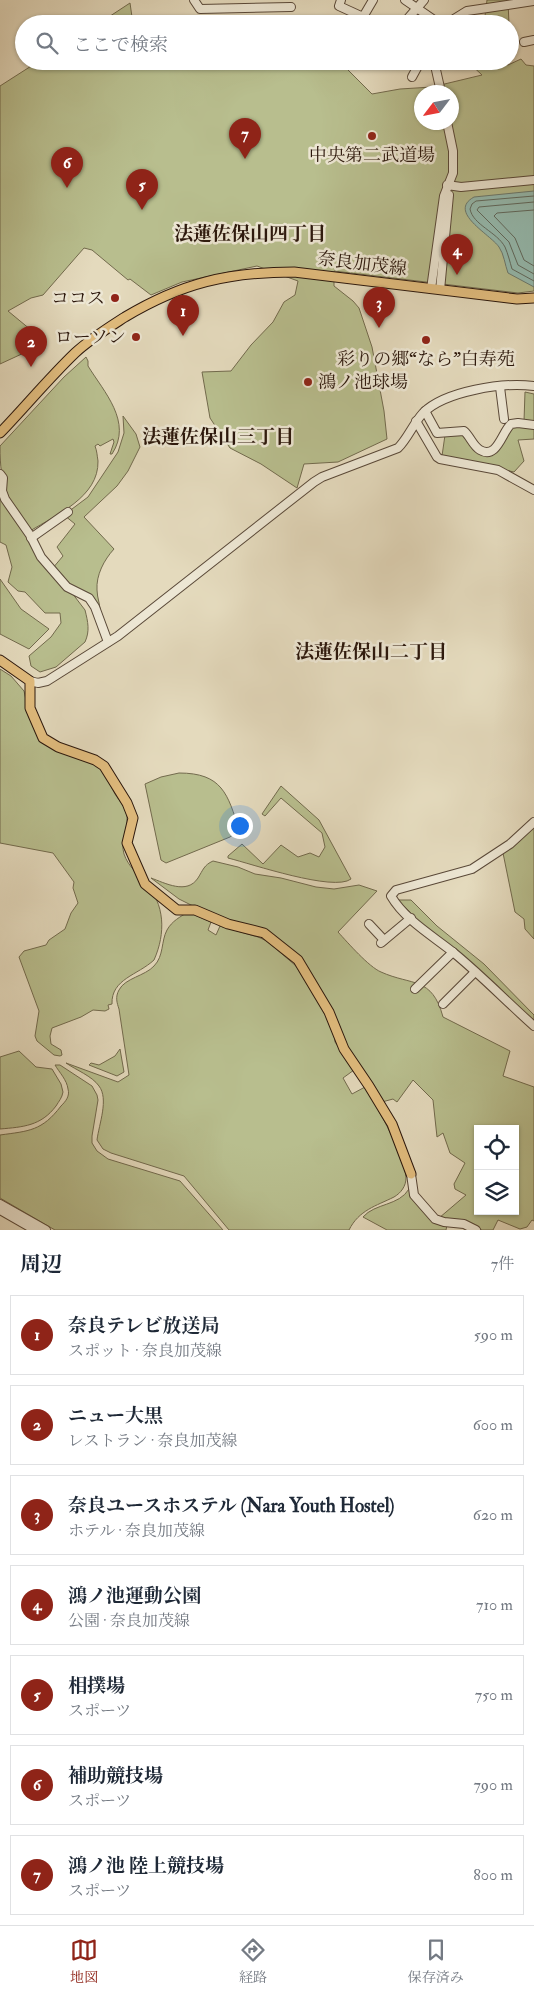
<!DOCTYPE html>
<html lang="ja">
<head>
<meta charset="utf-8">
<style>
	:root { --surface:#fff; --page:#f2f2f3; --text:#1f2937; --muted:#747a83; --line:#e0e1e3; --accent:#8f2418 }
	body { margin:0; font-family:"IM FELL Double Pica","Noto Serif JP",serif; background:var(--page); color:var(--text) }
	.controls { position:absolute; right:15px; bottom:15px; display:grid; overflow:hidden; border-radius:0px; box-shadow:0 1px 4px #0004 }
	.controls button { width:45px; height:45px; display:grid; place-items:center; padding:0; border:0; border-bottom:1px solid var(--line); background:var(--surface); color:var(--text); font:25px sans-serif }
	.compass { position:absolute; left:414px; top:85px; width:45px; height:45px; border-radius:50%; background:var(--surface); box-shadow:0 1px 4px #0004; rotate:238deg }
	.you { position:absolute; left:239px; top:825px; width:18px; height:18px; margin:-12px; border:4px solid #fff; border-radius:50%; background:#1a73e8; box-shadow:0 0 0 8px #1a73e833 }
	.badge { display:grid; place-items:center; width:32px; height:32px; border-radius:50%; background:var(--accent); color:#fff; font-size:16px; font-weight:700 }
	.pin { position:absolute; translate:-50% -41px; filter:drop-shadow(0 1px 2px #0008) }
	.pin::after { content:''; position:absolute; top:26px; width:18px; height:15px; background:inherit; clip-path:polygon(0 0,100% 0,50% 100%) }
	.list { margin:0; padding:0; list-style:none }
	h2 { display:flex; justify-content:space-between; align-items:center; height:65px; margin:0; padding:0 20px; font-size:21px }
	h2 small { font-size:16px; font-weight:400; color:var(--muted) }
	.list li { display:grid; grid-template-columns:32px 1fr auto; gap:15px; align-items:center; box-sizing:border-box; height:80px; margin:0 10px 10px; padding:0 10px; border:1px solid var(--line); border-radius:0px }
	.list b { display:block; font-size:19px; white-space:nowrap }
	.list p { margin:0; font-size:16px; white-space:nowrap; color:var(--muted) }
	.list em { font-size:16px; font-style:normal; color:var(--muted) }
	.icon { flex:none; width:28px; height:28px; fill:none; stroke:currentColor; stroke-width:2; stroke-linecap:round; stroke-linejoin:round }
	.map { position:relative; flex:none; width:534px; height:1230px; overflow:hidden }
	.search { position:absolute; background:var(--surface); box-shadow:0 1px 4px #0004; left:15px; right:15px; top:15px; height:55px; display:flex; align-items:center; gap:12px; box-sizing:border-box; padding:0 18px; border-radius:28px; color:var(--muted); font-size:19px }
	.sheet { height:695px; background:var(--surface) }
	nav { display:flex; justify-content:space-around; align-items:center; box-sizing:border-box; height:70px; border-top:1px solid var(--line); background:var(--surface); font-size:14px; color:var(--muted) }
	nav a { display:grid; justify-items:center; gap:2px }
	nav .on { color:var(--accent) }
	.map>svg:first-child { display:block }
</style>
</head>
<body>
<div class="map">
<svg width="534" height="1230" viewBox="0 0 534 1230">
	<rect width="100%" height="100%" fill="#e4dabd"/>
	<filter id="stains"><feTurbulence type="fractalNoise" baseFrequency=".004" numOctaves="4"/><feColorMatrix values="0 0 0 0 .2 0 0 0 0 .09 0 0 0 0 .02 0 0 0 .5 -.17"/></filter>
	<radialGradient id="worn" r=".72"><stop offset=".6" stop-color="#630" stop-opacity="0"/><stop offset="1" stop-color="#630" stop-opacity=".3"/></radialGradient>
	<g fill="#b8be8e" stroke="#726a4d" fill-rule="evenodd">
		<path d="M487,0H516L508,2L509,24H484Z"/>
		<path d="M130,3L133,24H98Z"/>
		<path d="M521,59L526,65L534,66V291L518,293L334,271V286L353,301L359,308L372,347L384,411L387,439L338,462L304,464L297,488L261,464L230,448L210,418L202,372L231,371L251,345L273,322L284,302L295,295L298,281L257,266L182,282L151,295L130,279L128,280L92,250L84,248L43,295L31,298L8,311L31,330L26,352L0,364V86L39,61H339L372,94L400,89L432,87L482,75L467,61H500L508,65ZM422,92H452V122H422Z"/>
		<path d="M86,357L88,361V366C104,392 133,422 112,454H110L114,442L113,439L100,446L98,444L95,446C97,451 97,455 98,461C99,497 56,515 30,531C7,498 0,487 0,446L64,377Z"/>
		<path d="M525,392L534,394V424L524,421Z"/>
		<path d="M123,416L136,434L140,447L128,471L117,486L84,517L114,549C104,560 96,575 97,590C97,598 101,606 100,614L91,597L66,584L52,569L63,556L57,547L75,524L64,515L88,497L118,452L124,433Z"/>
		<path d="M513,425L534,427V439L518,440L524,461L514,472L442,456L445,435L461,434L475,449L492,452Z"/>
		<path d="M0,489L30,538L85,610C88,622 90,631 85,642L56,667L40,672L31,666L29,656L51,637L61,623L60,613H45L25,592L18,591L8,582L12,567L6,545L0,542Z"/>
		<path d="M0,579L21,609L49,629L29,649L0,634Z"/>
		<path d="M0,669L11,676L24,691L29,714L39,734L105,769C108,777 110,786 115,794C120,802 126,807 127,817C128,830 120,841 124,854C128,866 137,873 145,882C165,904 166,933 154,960C138,975 111,979 112,1004L108,1005L109,1009L105,1011L93,1010L81,1017L52,1028L50,1036L51,1044L61,1050L62,1055L60,1056L54,1055L37,1041L35,1036L39,1011L19,957L24,951L46,945L49,940L65,929L71,913L78,903L73,888L74,882L53,853L0,843Z"/>
		<path d="M179,773C222,773 228,794 239,830L230,837L166,863L161,860L145,784L161,777Z"/>
		<path d="M281,786L319,820L351,879C334,892 252,864 228,858V856L242,844L263,864L281,845L298,857L310,853L319,857L325,847L322,833L281,798L265,816L262,814Z"/>
		<path d="M534,827V939L525,929L524,919L515,912L503,853Z"/>
		<path d="M213,861L238,867L255,874L281,878L316,887L334,889L359,885L377,891L338,932C348,943 369,967 381,972C412,986 432,976 443,1017L510,1051L503,1076L534,1087V1221L532,1220L527,1227L520,1229L498,1220L493,1230H482L469,1223L439,1218L466,1195L455,1189L454,1184L465,1163L450,1153L443,1133L437,1137L433,1100L413,1080L397,1102L393,1099L382,1102L343,1043L338,1022L300,958L263,930L228,922L201,910L179,899L151,878C165,883 187,895 198,878C203,870 204,865 213,861ZM478,1129H515V1211H478Z"/>
		<path d="M398,900H411L437,926L484,964L534,1015V1025L429,931Z"/>
		<path d="M188,912L211,922L208,930L216,935L220,926L258,937L267,941L296,966L326,1015L333,1028L335,1042L354,1070L343,1078L352,1094L365,1087C377,1108 405,1154 406,1178C406,1186 401,1193 394,1197C376,1206 359,1210 349,1230H229L184,1176L111,1153L103,1149L97,1140C99,1124 109,1099 99,1086C92,1076 76,1070 66,1063L118,1082L129,1075L119,1009C117,1003 115,997 119,990C125,978 145,976 154,966C164,956 161,941 167,930C172,921 180,917 188,912Z"/>
		<path d="M120,1049L124,1072L117,1076L89,1065L91,1063L99,1065L115,1056Z"/>
		<path d="M19,1051L36,1067L52,1069L61,1084L63,1092C62,1098 59,1101 56,1106C41,1126 23,1127 0,1129V1057Z"/>
		<path d="M55,1065H60L92,1086L97,1095L98,1100L92,1136V1143L97,1151L108,1159L180,1181L223,1230H55L0,1198V1135C29,1131 42,1131 61,1106C66,1101 70,1096 68,1089C67,1080 59,1072 55,1065Z"/>
		<path d="M409,1189L434,1222L440,1225H447L446,1230H387L363,1217C375,1203 399,1206 409,1189Z"/>
	</g>
	<path fill="#95bbb0" stroke="#6b796e" d="M534,191V287L508,273C505,265 504,254 499,247C490,234 447,212 474,197Z"/>
	<g fill="none" stroke-linecap="round" stroke-linejoin="round">
		<g stroke="#60695e" stroke-width="1">
			<path d="M534,196L476,201L472,204L470,209C473,225 497,232 505,247C508,254 510,262 512,269L534,281"/>
			<path d="M534,202L479,207L477,210L509,242L518,265L534,274"/>
			<path d="M534,210L497,213L494,216L515,238L524,260L534,266"/>
		</g>
		<g stroke="#594838" stroke-width="10">
			<g id="minor">
				<path d="M194,0L200,9L291,7"/>
				<path d="M341,0L339,6L363,17L373,0"/>
				<path d="M405,0L440,24"/>
				<path d="M403,24L424,0"/>
				<path d="M446,24L467,11L534,1"/>
				<path d="M524,42L534,40"/>
				<path d="M434,61L441,92"/>
				<path d="M412,77L418,66L425,61"/>
				<path d="M447,185L461,187L534,180"/>
				<path d="M431,289L444,196L453,173V151L447,122"/>
				<path d="M440,290L449,195"/>
				<path d="M500,387L504,419"/>
				<path d="M425,411L437,433L464,431C470,436 473,446 480,450C497,460 502,432 511,424L518,423L534,425"/>
				<path d="M416,421L437,457L440,459L498,470L534,490"/>
				<path d="M0,474L3,478L2,491L5,499L30,535L41,557L67,587L89,598L95,607L108,642"/>
				<path d="M31,538L68,512"/>
				<path d="M30,681L38,683L47,681L118,636L314,482L322,477L398,448C408,438 413,424 423,413C445,391 503,382 534,386"/>
				<path d="M534,822L510,844L472,869L396,890L391,896C405,920 433,936 454,953C482,976 507,1002 534,1026"/>
				<path d="M369,924L384,940"/>
				<path d="M381,943L411,918"/>
				<path d="M415,989L453,952"/>
				<path d="M443,1004L475,972"/>
				<path d="M411,1174L414,1195L435,1219L444,1222L464,1224L476,1230"/>
				<path d="M0,1204L46,1230"/>
				<path d="M0,1210L35,1230"/>
			</g>
		</g>
		<g stroke="#2b170c" stroke-width="11">
			<g id="major">
				<path d="M0,433C25,407 49,378 75,353C90,339 108,328 125,317C182,283 228,272 294,272L517,299L534,298"/>
				<path d="M0,660L30,681V708L43,738L58,747L95,760L104,766L127,803L133,818L127,843L145,884L177,910H195L228,924L264,933L298,960L329,1012L344,1049L369,1086L392,1124L411,1174"/>
			</g>
		</g>
		<use href="#minor" stroke="#ede7d4" stroke-width="8"/>
		<use href="#major" stroke="#e2bd7e" stroke-width="9"/>
	</g>
	<g fill="#8f2418" stroke="#ede7d4" stroke-width="2">
		<circle cx="372" cy="136" r="5"/>
		<circle cx="115" cy="298" r="5"/>
		<circle cx="136" cy="337" r="5"/>
		<circle cx="426" cy="340" r="5"/>
		<circle cx="308" cy="382" r="5"/>
	</g>
	<g text-anchor="middle" dominant-baseline="central" stroke-width="5" stroke-linejoin="round" paint-order="stroke">
		<g font-size="18" fill="#2b170c" stroke="#ede7d4">
			<text x="372" y="155">中央第二武道場</text>
			<text x="105" y="298" text-anchor="end">ココス</text>
			<text x="126" y="337" text-anchor="end">ローソン</text>
			<text x="426" y="359">彩りの郷“なら”白寿苑</text>
			<text x="318" y="382" text-anchor="start">鴻ノ池球場</text>
		</g>
		<g font-size="18" fill="#2b170c" stroke="#ede7d4">
			<text transform="translate(362 264) rotate(7)">奈良加茂線</text>
		</g>
		<g font-size="19" font-weight="bold" fill="#2b170c" stroke="#ede7d4">
			<text x="250" y="234">法蓮佐保山四丁目</text>
			<text x="218" y="437">法蓮佐保山三丁目</text>
			<text x="371" y="652">法蓮佐保山二丁目</text>
		</g>
	</g>
	<rect width="100%" height="100%" filter="url(#stains)"/>
	<rect width="100%" height="100%" fill="url(#worn)"/>
</svg>
<div class="controls">
<button><svg class="icon" aria-label="locate" viewBox="0 0 24 24"><circle cx="12" cy="12" r="6"/><path d="M12 2v4M12 18v4M2 12h4M18 12h4"/></svg></button>
<button><svg class="icon" aria-label="layers" viewBox="0 0 24 24"><path d="M12 4l9 5-9 5-9-5zM3 14l9 5 9-5"/></svg></button>
</div>
<svg class="compass" viewBox="-18 -18 36 36"><path d="M0-13l5 13h-10z" fill="#e53935"/><path d="M0 13l5-13h-10z" fill="#747a83"/></svg>
<div class="you"></div>
<div class="pin badge" style="left:183px;top:336px">1</div>
<div class="pin badge" style="left:31px;top:367px">2</div>
<div class="pin badge" style="left:379px;top:328px">3</div>
<div class="pin badge" style="left:457px;top:275px">4</div>
<div class="pin badge" style="left:142px;top:210px">5</div>
<div class="pin badge" style="left:67px;top:188px">6</div>
<div class="pin badge" style="left:245px;top:159px">7</div>
<div class="search"><svg class="icon" aria-label="search" viewBox="0 0 24 24"><circle cx="10" cy="10" r="6"/><path d="M15 15l6 6"/></svg>ここで検索</div>
</div>
<section class="sheet">
<h2>周辺<small>7件</small></h2>
<ul class="list">
<li><span class="badge">1</span><div><b>奈良テレビ放送局</b><p>スポット · 奈良加茂線</p></div><em>590 m</em></li>
<li><span class="badge">2</span><div><b>ニュー大黒</b><p>レストラン · 奈良加茂線</p></div><em>600 m</em></li>
<li><span class="badge">3</span><div><b>奈良ユースホステル (Nara Youth Hostel)</b><p>ホテル · 奈良加茂線</p></div><em>620 m</em></li>
<li><span class="badge">4</span><div><b>鴻ノ池運動公園</b><p>公園 · 奈良加茂線</p></div><em>710 m</em></li>
<li><span class="badge">5</span><div><b>相撲場</b><p>スポーツ</p></div><em>750 m</em></li>
<li><span class="badge">6</span><div><b>補助競技場</b><p>スポーツ</p></div><em>790 m</em></li>
<li><span class="badge">7</span><div><b>鴻ノ池 陸上競技場</b><p>スポーツ</p></div><em>800 m</em></li>
</ul>
</section>
<nav>
<a class="on"><svg class="icon" aria-label="map" viewBox="0 0 24 24"><path d="M3 6l6-2 6 2 6-2v14l-6 2-6-2-6 2zM9 4v14M15 6v14"/></svg>地図</a>
<a><svg class="icon" aria-label="directions" viewBox="0 0 24 24"><path d="M12 3l9 9-9 9-9-9zM9 14v-3h6M13 9l2 2-2 2"/></svg>経路</a>
<a><svg class="icon" aria-label="saved" viewBox="0 0 24 24"><path d="M7 4h10v16l-5-4-5 4z"/></svg>保存済み</a>
</nav>
</body>
</html>
